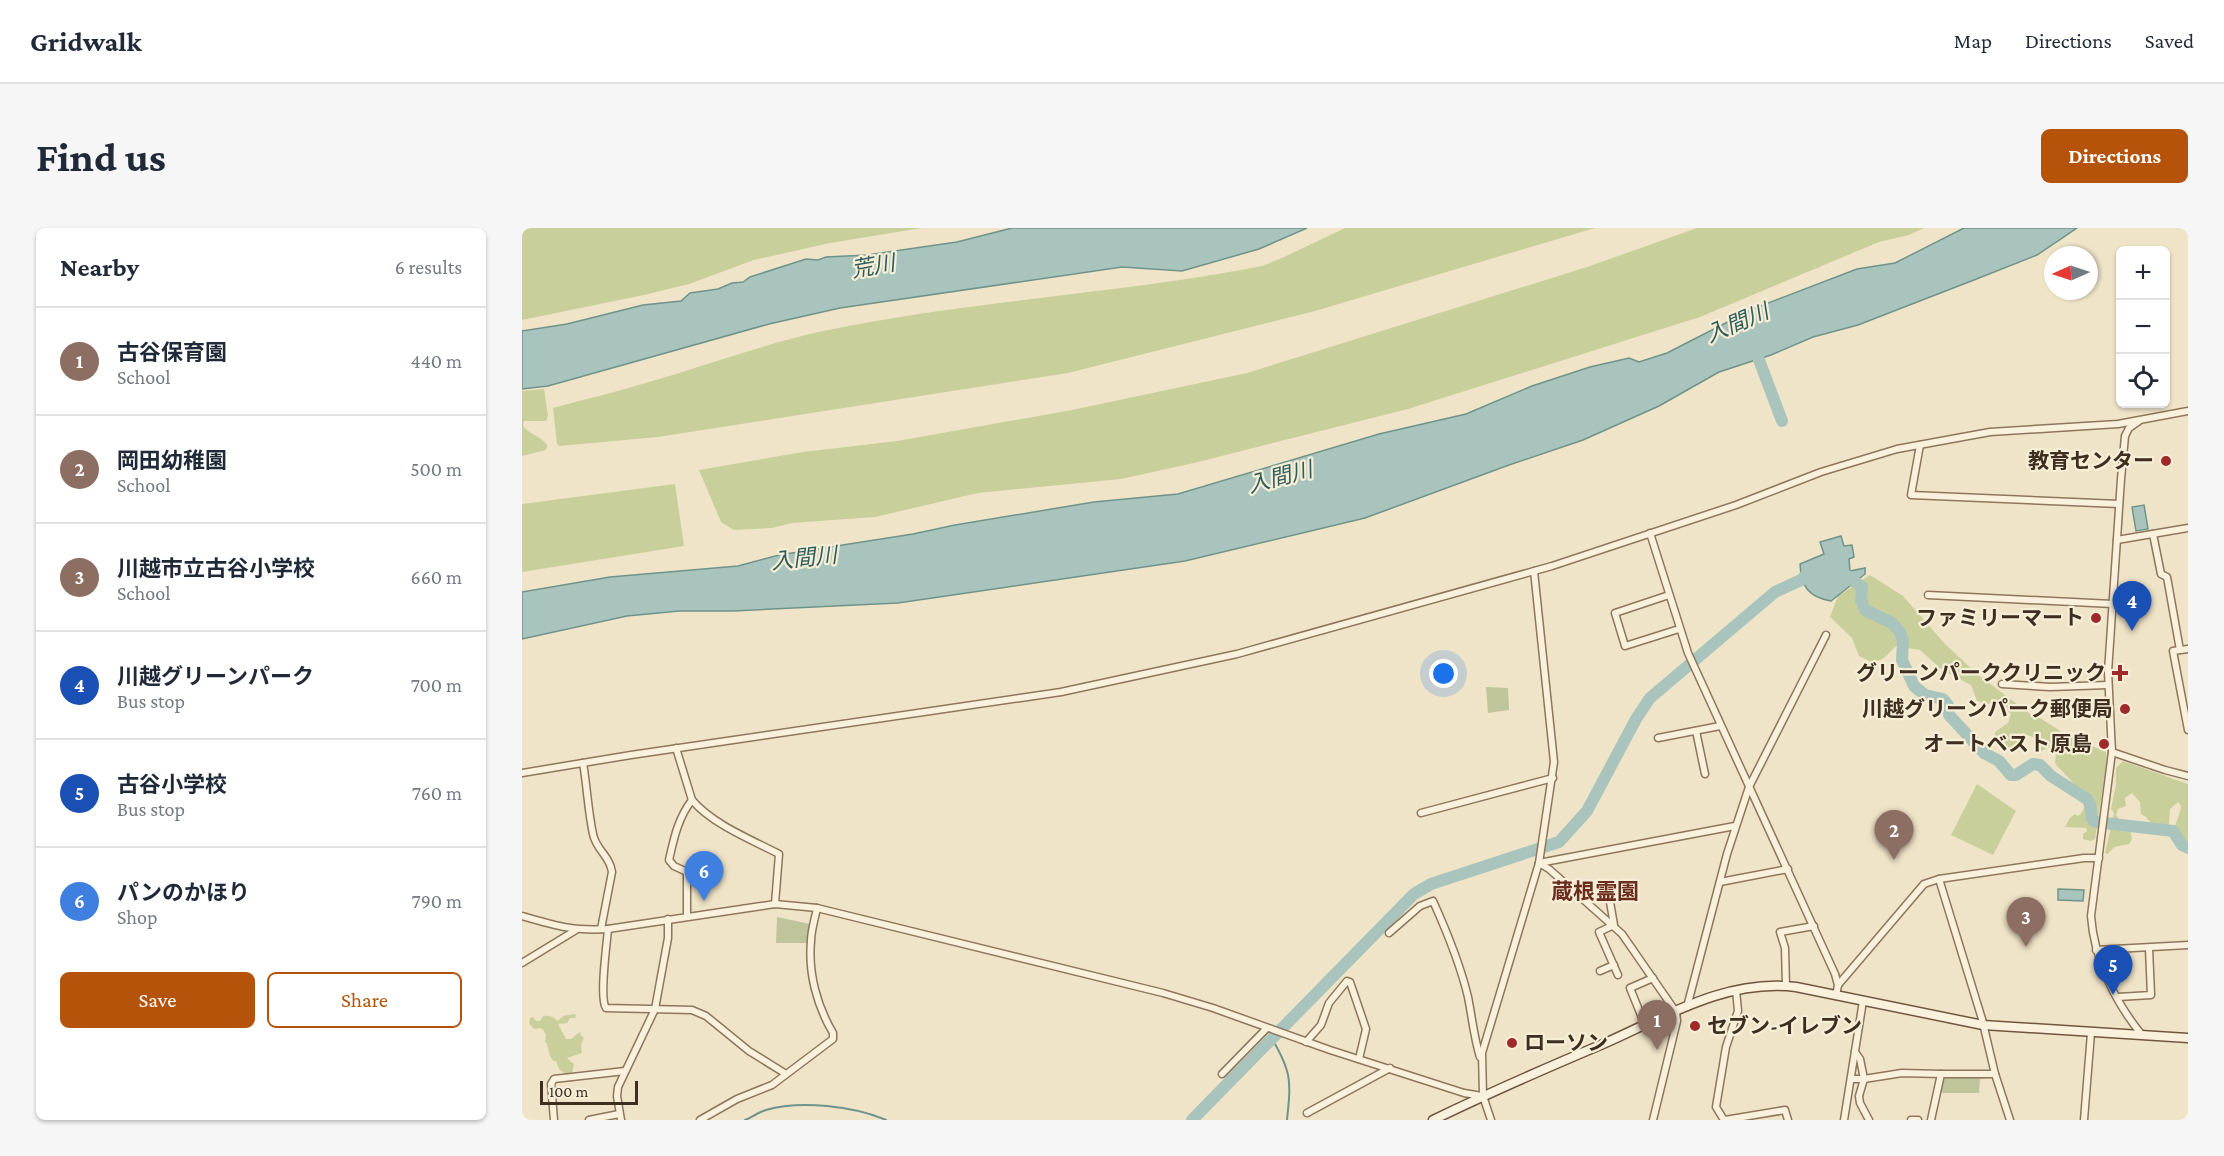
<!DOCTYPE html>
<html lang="en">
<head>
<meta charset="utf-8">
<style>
	:root { --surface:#fff; --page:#f6f6f7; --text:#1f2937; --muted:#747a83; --line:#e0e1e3; --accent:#b45309 }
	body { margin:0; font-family:"Crimson Pro","Noto Sans JP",serif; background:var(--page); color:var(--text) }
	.controls { position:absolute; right:18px; top:18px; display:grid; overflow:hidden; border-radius:9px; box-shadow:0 2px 4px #0004 }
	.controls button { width:54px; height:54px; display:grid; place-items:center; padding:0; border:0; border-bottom:2px solid var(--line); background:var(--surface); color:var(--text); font:30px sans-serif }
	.compass { position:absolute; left:1522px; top:18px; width:54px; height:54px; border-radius:50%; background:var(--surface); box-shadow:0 2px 4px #0004; rotate:267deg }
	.scale { position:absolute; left:18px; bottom:15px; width:98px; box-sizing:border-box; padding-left:6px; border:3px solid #3d2e20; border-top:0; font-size:16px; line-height:21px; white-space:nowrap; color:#3d2e20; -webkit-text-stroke:4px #f7eed8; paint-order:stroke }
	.you { position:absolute; left:922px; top:446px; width:21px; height:21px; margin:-15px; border:4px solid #fff; border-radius:50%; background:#1a73e8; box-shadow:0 0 0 9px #1a73e833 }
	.badge { display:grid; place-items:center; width:39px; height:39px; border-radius:50%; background:var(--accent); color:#fff; font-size:20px; font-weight:700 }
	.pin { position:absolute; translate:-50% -50px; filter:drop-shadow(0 2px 3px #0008) }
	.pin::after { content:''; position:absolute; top:32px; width:21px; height:18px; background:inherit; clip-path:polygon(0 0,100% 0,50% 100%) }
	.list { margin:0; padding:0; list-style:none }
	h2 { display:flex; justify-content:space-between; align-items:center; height:78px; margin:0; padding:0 24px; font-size:26px }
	h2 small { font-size:20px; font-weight:400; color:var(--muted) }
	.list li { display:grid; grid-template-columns:39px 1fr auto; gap:18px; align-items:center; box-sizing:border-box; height:108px; padding:0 24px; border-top:2px solid var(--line) }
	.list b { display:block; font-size:22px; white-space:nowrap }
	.list p { margin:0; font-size:20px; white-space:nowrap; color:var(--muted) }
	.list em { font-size:20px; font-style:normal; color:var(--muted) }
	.actions { display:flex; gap:12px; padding:18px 24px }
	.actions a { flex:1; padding:14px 0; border:2px solid var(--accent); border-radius:9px; text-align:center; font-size:21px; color:var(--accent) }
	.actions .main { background:var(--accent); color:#fff }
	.icon { flex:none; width:33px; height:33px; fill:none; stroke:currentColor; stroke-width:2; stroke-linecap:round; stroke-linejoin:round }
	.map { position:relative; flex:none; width:1666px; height:892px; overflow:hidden; border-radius:9px }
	header { display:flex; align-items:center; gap:36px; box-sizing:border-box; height:84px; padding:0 30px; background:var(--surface); border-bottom:2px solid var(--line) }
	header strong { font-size:28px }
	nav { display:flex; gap:33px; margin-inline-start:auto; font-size:21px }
	.intro { display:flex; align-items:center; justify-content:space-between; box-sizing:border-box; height:144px; padding:0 36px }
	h1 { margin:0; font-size:42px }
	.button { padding:15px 27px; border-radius:9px; background:var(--accent); color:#fff; font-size:21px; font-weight:700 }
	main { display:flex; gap:36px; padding:0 36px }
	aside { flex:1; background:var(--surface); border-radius:9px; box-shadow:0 2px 4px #0004 }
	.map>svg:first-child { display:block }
</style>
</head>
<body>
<header>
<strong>Gridwalk</strong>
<nav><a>Map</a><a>Directions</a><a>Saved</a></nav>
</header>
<div class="intro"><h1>Find us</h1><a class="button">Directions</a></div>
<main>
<aside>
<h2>Nearby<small>6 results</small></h2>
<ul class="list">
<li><span class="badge" style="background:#8d6e63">1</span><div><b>古谷保育園</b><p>School</p></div><em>440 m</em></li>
<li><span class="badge" style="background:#8d6e63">2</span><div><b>岡田幼稚園</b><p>School</p></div><em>500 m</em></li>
<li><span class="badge" style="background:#8d6e63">3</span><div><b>川越市立古谷小学校</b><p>School</p></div><em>660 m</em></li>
<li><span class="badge" style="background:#1a4fb4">4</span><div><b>川越グリーンパーク</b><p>Bus stop</p></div><em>700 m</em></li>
<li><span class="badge" style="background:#1a4fb4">5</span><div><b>古谷小学校</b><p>Bus stop</p></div><em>760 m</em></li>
<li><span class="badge" style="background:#3f7fe0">6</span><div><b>パンのかほり</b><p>Shop</p></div><em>790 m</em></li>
</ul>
<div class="actions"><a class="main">Save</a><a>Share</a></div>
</aside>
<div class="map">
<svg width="1666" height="892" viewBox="0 0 1666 892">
	<rect width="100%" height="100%" fill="#f0e4c8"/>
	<g fill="#c9cf9b">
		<path d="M0,0H400L308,15L232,32L167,56L122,67L0,92Z"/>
		<path d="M823,0H1073L793,83L546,145L136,209L37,218L35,216L31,180C63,171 95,164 127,154C185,137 242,116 301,103C439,74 580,67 719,42L740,38L760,30Z"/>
		<path d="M1175,0H1402L1387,7L1357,14L1178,89L886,181L672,235L599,251L456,265L353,289L270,295L250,300L212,302L199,294L177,242L281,224L375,213L550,182L725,145L1065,39Z"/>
		<path d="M22,161L26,188L24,193H2L1,198C8,207 19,208 25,217L24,222L0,228V163Z"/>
		<path d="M153,256L162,318L0,344V276Z"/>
		<path d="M1348,347L1381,368L1423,416L1454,445L1508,486L1518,490L1543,506L1584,524L1585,531L1573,611L1569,613L1561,611V606L1565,603L1564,600L1543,599L1547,591L1553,586L1556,588C1564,582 1563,576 1563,567L1536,539L1533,535L1534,527L1528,519L1519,523L1513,519V510L1500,505L1494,517L1485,521L1472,513L1473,504L1486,495L1489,486L1472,471L1467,476L1455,473L1449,457L1420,442L1398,422L1374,418L1362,430L1351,435L1337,428L1330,410L1308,389L1316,368Z"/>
		<path d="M1601,533L1666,556V613L1658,616L1651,613C1649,601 1658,590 1659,578L1656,574L1648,581L1647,596L1640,599H1632L1624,589L1619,586L1618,574L1610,565L1603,570L1604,578L1596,581L1594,587L1600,595L1607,596L1610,611L1607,616L1592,619L1586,626L1583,625L1592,585L1589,581L1594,557V540Z"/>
		<path d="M1455,556L1494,583L1471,627L1429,607Z"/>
		<path d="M52,786L54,787L53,790H48L45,795L36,796L44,811H49L58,804L59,808L62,809L59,817L60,825L45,830L52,836L50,846L45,847L37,841L34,833H31L28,828L25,816L23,814L24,807L21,802L19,800L12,801L7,795L8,790L11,789L14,793H18L21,788C28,787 31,789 36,793L41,788Z"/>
	</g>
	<g fill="#bfc49a">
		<path d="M964,459L986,460L987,482L966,485Z"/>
		<path d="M255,689L288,696L285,715H254Z"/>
		<path d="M1423,848H1465V850L1458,851L1457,865H1418Z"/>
	</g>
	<g fill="#a9c4bc" stroke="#6f938a" stroke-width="1.5">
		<path d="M490,0H785L737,21L660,43L600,39L318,80L247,96L26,158L0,161V103L45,96L121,77L159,73L168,65L196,61L210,55L221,54L228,49L284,31L296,32L304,29L345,27L435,14Z"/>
		<path d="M1442,0H1555L1515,27L1457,50L1336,97L1291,109L1249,127L1197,144L1137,178L1061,212L987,237L843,290L663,333L376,375L211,383H157L105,388L0,411V364L88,349L216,338L257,327L391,306L433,297L572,274L656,266L857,206L944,186L1010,158L1068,139L1107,130L1117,134L1145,125L1233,80L1335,41L1373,35Z"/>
		<path d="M1622,277L1626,301L1614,303L1610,279Z"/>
		<path d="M1319,308L1322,318L1330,317L1332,329L1327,331L1328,343L1343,340V346L1309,373C1286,369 1279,358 1278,336L1302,326L1298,314Z"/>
		<path d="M1536,661L1562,662L1561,673L1536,672Z"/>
	</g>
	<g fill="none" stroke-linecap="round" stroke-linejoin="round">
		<g stroke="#6f938a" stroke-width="2">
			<path d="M750,811C770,844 769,854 765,892"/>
			<path d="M223,892C230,889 237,884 244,882C278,872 332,878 364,892"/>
		</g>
		<g stroke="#a9c4bc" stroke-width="12">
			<path d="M1231,116L1260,193"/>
			<path d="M1320,343C1325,350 1333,353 1340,359L1339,372L1343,382L1370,395L1378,404L1381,413L1380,432L1392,458L1403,467L1421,471L1426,477L1427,487L1462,525L1477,533L1489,547H1494L1511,536L1518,537L1529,548L1565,571L1568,576L1570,591L1574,594L1651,603L1660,617L1666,620"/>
			<path d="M670,892L892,666L909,656L1037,614L1065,583L1114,491L1128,470L1253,364L1279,352L1290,341"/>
		</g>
		<g stroke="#8d765c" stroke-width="9">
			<g id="street">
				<path d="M1617,193L1607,200L1603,208L1599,251L1586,444L1590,524L1569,688C1572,731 1593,774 1620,807"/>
				<path d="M1398,217L1389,267L1597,276"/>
				<path d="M1128,305L1166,425L1313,746L1316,757L1314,768"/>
				<path d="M1631,306L1639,346L1645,349L1658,422"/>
				<path d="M1595,312L1666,300"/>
				<path d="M1147,367L1093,385L1103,418L1157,401"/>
				<path d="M1406,367L1591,376"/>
				<path d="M1666,421L1651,423L1666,502"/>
				<path d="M1480,456L1528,459L1586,457"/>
				<path d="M1174,503L1183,546"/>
				<path d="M1136,510L1198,498"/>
				<path d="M154,520L170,572C190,596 230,612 257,626L253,676"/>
				<path d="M1590,524L1643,542L1666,548"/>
				<path d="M61,535C65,558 66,583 71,606C74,622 88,628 90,644L79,701"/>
				<path d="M0,545L109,527L539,464L715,426L1030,338L1214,277L1299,244L1375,221L1468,204L1596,196L1666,183"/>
				<path d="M899,585L1031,550"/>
				<path d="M1017,635L1027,641L1100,706L1154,784L1155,793L1131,892"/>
				<path d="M1017,635L1213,598"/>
				<path d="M1417,651L1460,791L1473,846L1488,892"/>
				<path d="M1198,654L1266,641"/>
				<path d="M1088,674L1092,697L1077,704L1096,747"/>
				<path d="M0,688C34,698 50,703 86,701L253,676L295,680L641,765L691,780L808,822L942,865L960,868"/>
				<path d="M165,688V644L152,638L147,632C152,610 156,590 170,572"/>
				<path d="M86,701C85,715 77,770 84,780L170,782L184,788L227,823L264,846"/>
				<path d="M867,705L898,678L911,673C925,704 938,735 946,769C950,789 952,810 958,829"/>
				<path d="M1574,722L1666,717"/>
				<path d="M0,735L54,702"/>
				<path d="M1078,743L1092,737"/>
				<path d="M1316,757L1402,656L1417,651L1562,630H1577"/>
				<path d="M1264,758L1263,720L1258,704L1292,698"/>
				<path d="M1596,769L1629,767L1627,720"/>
				<path d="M1165,779L1205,626L1227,559L1304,407"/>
				<path d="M1123,797L1108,760L1131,750"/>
				<path d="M784,814L799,797L807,775L825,753L828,754L844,801L837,831"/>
				<path d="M1333,824L1338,831L1342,851L1337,868L1338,875L1347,892"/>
				<path d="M700,846L745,800"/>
				<path d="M1329,851H1342L1380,845L1419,846"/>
				<path d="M785,885L868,840"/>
				<path d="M32,892L29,856L32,851L103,843"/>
				<path d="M67,892L97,886"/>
				<path d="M99,892L95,868L96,859L133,781L146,710V691"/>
				<path d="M178,892L215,871L250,857L311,811V805C295,778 286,745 289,713C289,702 293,691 295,680"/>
				<path d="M969,892L961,868L960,825L1017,635L1032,534L1012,343"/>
				<path d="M1202,892L1194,879L1204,819L1216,783L1214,762"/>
				<path d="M1203,892L1263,882L1266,892"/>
				<path d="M1322,892L1341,773"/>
				<path d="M1389,892H1396"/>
				<path d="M1409,892L1419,846H1473"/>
				<path d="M1562,892L1569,805"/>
			</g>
		</g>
		<g stroke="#6f573f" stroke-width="11">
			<path id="secondary" d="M911,892C967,865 1024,840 1081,816C1142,789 1206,750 1274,759L1461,797L1666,810"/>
		</g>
		<use href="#street" stroke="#faf1dc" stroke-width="6"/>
		<use href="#secondary" stroke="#faf1dc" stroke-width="8"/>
	</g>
	<g fill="#9e2a2b" stroke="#f7eed8" stroke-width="2">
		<circle cx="1644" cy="233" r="6"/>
		<circle cx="1574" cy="390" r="6"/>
		<path d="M1595 436h6v6h6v6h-6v6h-6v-6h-6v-6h6z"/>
		<circle cx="1603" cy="481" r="6"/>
		<circle cx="1582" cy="516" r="6"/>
		<circle cx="1173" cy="798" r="6"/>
		<circle cx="990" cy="815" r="6"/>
	</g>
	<g text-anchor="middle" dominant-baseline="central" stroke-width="4.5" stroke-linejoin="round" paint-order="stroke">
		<g font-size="21" font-weight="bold" fill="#3d2e20" stroke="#f7eed8" text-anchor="end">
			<text x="1632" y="233">教育センター</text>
			<text x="1562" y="390">ファミリーマート</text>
			<text x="1584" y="445">グリーンパーククリニック</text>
			<text x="1591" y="481">川越グリーンパーク郵便局</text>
			<text x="1570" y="516">オートベスト原島</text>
			<text x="1185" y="798" text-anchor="start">セブン-イレブン</text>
			<text x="1002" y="815" text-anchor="start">ローソン</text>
		</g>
		<g font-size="22" font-style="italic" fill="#2f5d5a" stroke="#f7eed8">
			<text transform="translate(351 38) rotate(-10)">荒川</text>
			<text transform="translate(1215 95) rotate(-23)">入間川</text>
			<text transform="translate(758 249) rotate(-15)">入間川</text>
			<text transform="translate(282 330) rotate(-6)">入間川</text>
		</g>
		<g font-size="22" font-weight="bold" fill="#6b2e1e" stroke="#f7eed8">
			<text x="1073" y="663">蔵根霊園</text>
		</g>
	</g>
</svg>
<div class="controls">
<button>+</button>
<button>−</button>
<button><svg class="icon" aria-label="locate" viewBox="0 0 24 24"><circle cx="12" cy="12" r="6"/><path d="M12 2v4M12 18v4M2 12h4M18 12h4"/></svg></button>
</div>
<svg class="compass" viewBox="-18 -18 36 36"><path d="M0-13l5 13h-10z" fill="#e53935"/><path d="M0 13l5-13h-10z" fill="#747a83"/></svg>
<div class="scale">100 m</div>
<div class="you"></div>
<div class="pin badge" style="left:1135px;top:822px;background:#8d6e63">1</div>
<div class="pin badge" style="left:1372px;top:632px;background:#8d6e63">2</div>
<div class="pin badge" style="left:1504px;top:719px;background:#8d6e63">3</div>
<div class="pin badge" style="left:1610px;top:403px;background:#1a4fb4">4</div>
<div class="pin badge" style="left:1591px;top:767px;background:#1a4fb4">5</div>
<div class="pin badge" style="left:182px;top:673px;background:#3f7fe0">6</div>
</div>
</main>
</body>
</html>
